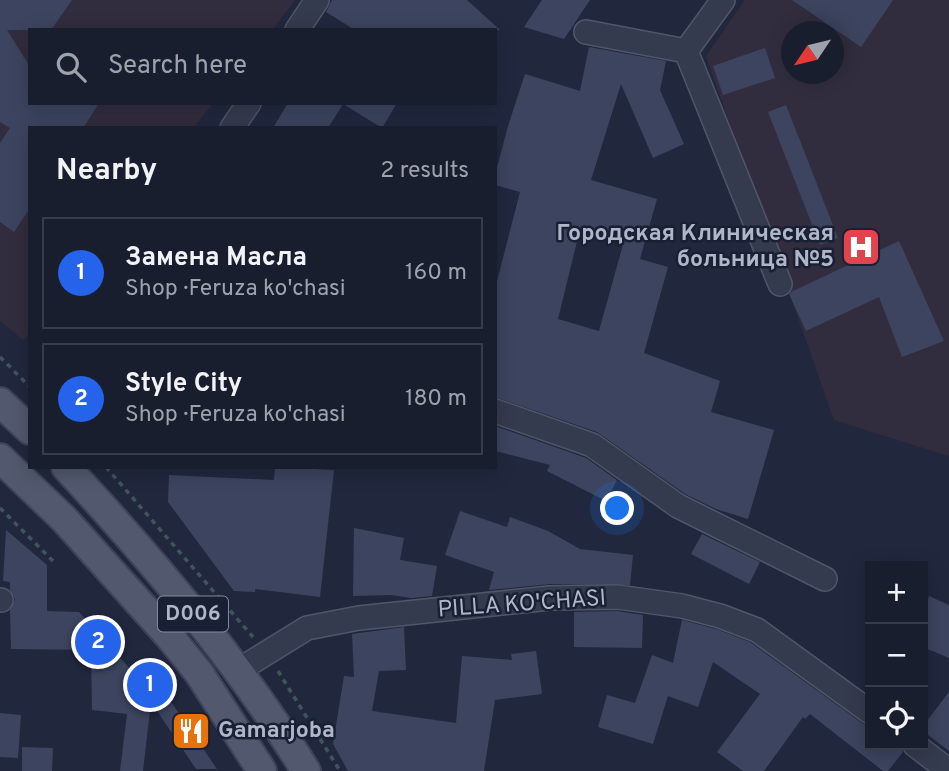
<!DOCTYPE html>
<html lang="en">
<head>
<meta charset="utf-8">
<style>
	:root { --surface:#191e2e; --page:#262b3a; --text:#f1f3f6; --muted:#9fa2aa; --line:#373c4a; --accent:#2563eb }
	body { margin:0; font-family:Overpass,sans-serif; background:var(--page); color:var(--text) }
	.controls { position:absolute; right:21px; bottom:21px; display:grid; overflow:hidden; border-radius:0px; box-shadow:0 4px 18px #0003 }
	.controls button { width:63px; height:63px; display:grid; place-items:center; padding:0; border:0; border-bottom:2px solid var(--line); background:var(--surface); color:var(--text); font:35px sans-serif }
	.compass { position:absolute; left:781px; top:21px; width:63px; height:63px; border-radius:50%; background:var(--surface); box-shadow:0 4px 18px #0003; rotate:235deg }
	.you { position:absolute; left:618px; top:509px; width:24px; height:24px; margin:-18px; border:5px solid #fff; border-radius:50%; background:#1a73e8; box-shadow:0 0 0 10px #1a73e833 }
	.badge { display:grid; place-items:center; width:46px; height:46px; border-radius:50%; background:var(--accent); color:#fff; font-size:23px; font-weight:700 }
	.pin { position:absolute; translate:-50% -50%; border:4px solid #fff; box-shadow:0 2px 7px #0006 }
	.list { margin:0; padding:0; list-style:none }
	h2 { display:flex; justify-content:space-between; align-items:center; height:91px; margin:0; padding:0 28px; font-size:30px }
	h2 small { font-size:23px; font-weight:400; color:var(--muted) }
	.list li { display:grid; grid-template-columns:46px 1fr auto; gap:21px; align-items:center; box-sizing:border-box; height:112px; margin:0 14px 14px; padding:0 14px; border:2px solid var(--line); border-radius:0px }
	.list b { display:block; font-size:26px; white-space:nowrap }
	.list p { margin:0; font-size:23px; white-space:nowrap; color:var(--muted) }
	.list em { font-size:23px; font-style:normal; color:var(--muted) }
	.icon { flex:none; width:38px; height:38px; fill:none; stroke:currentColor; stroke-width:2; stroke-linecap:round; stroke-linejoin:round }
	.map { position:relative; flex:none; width:949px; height:771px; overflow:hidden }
	.search { position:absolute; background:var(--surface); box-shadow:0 4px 18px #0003; left:28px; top:28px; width:469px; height:77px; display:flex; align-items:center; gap:18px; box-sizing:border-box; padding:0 24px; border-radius:0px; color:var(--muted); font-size:26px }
	.panel { position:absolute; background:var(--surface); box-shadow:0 4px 18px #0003; left:28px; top:126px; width:469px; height:343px; border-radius:0px }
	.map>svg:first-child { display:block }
</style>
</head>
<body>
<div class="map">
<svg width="949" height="771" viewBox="0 0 949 771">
	<rect width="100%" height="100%" fill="#21283e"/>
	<g fill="#322d3e" fill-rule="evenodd">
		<path d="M0,0H295L272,30H30V103H213L193,128H30V332L23,340L0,321Z"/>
		<path d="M745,0H949V456L834,420L706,56ZM792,32H834V74H792Z"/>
	</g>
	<g fill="#3c445f" fill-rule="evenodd">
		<path d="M0,0H72L51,30H7L30,67V103H99L83,128H30V208L14,232L0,222V143L10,128L0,122Z"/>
		<path d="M332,0H467L500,30H355L326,12Z"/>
		<path d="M542,0H590L564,39L524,27Z"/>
		<path d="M792,0H893L861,47Z"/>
		<path d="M589,47L666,61L660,90L684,144L653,158L621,84L591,180L657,199L640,259L668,267L644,353L720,381L711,412L774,430L748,519L716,509L685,494L597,432L495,397V289L520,192L495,185V175L508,126L525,74L580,91ZM580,229L624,241L599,331L558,319Z"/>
		<path d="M765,48L775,78L723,95L713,66Z"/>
		<path d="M288,103H397L382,128L343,104L328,128H273Z"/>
		<path d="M786,105L838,238L820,245L768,112Z"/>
		<path d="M899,241L944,341L902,357L879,297L806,331L789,294L791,292Z"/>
		<path d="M495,426L586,458L617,480L606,501L547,471L550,465L495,451Z"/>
		<path d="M275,467L334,470L320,597L255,589V592L234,591L168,502L169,475L274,480Z"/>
		<path d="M460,511L507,527L510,517L548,531L580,549L633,555L630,585L550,584L489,590L494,572L445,555Z"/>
		<path d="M354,528L404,538L400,560L437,566L432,596L411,598L391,595L353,596Z"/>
		<path d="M6,530L47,565V611L79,612L132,671L137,667L169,699L217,769H196L151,702L143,771H120L127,714L92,710L91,650L11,649L10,610L15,599L10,590V582L3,581Z"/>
		<path d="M702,534L760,562L749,584L691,554Z"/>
		<path d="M929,596L949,605V658L923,647V611Z"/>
		<path d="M617,611L643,615L642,648L574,647V612Z"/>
		<path d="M682,620L716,629L750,642L862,723L870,726V745H901L903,752L888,771H883L810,714L805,719L803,717L764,771H743L717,752L760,694L713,662L698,707L668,696L653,744L598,727L607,695L635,703L652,655L673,663Z"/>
		<path d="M404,627L406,670L379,671L372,711L456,723L462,656L512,660L511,654L536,651L542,694L495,700L484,771H348L333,744L344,676L354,677L352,634Z"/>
		<path d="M949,692V751L923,731V726Z"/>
		<path d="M0,713L21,715L18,758L0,757Z"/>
		<path d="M22,747L53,748L52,771H22Z"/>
	</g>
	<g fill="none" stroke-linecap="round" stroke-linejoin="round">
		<g stroke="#505669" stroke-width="26">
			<g id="minor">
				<path d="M723,0L686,51L780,284"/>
				<path d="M297,30L317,0"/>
				<path d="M586,32L686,51"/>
				<path d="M232,128L249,103"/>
				<path d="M495,411L592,445L678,506L825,579"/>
				<path d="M0,600H1"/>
				<path d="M239,670L307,628L359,618L550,598L618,597L682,606L720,616L757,630L870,712"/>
				<path d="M915,745L949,771"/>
			</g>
		</g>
		<g stroke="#3e4457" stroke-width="32">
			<g id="major">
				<path d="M0,402L30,430"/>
				<path d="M0,458L64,519L170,637L199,673L262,771"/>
				<path d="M66,467C154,562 238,661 306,771"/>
			</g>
		</g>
		<g stroke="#41545c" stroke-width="3.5" stroke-dasharray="5 5" stroke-linecap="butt">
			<path d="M0,357L30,387"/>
			<path d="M106,467L253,637"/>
			<path d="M0,508L55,563"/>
			<path d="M278,671L340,771"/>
		</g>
		<use href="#minor" stroke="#353b4e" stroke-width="23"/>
		<use href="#major" stroke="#52596e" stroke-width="28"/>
	</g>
	<defs>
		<g id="hospital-square" transform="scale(2.0125)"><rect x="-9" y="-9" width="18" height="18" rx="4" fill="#e0444e" stroke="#1a2033"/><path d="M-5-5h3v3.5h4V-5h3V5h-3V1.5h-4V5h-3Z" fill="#fff"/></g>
		<g id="restaurant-square" transform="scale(2.0125)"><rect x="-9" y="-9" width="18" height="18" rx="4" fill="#e8710a" stroke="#1a2033"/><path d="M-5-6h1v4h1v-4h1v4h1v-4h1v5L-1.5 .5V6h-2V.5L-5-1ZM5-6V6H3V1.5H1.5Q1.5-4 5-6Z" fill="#fff"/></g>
	</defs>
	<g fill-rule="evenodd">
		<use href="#hospital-square" x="861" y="247"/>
		<use href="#restaurant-square" x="191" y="731"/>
	</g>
	<g text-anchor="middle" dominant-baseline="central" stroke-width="5" stroke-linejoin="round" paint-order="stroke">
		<rect fill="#1a2033" stroke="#83899d" stroke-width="2" x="158" y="596.5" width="70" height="35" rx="5"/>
		<g font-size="21" font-weight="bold" fill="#b0b6ca">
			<text x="193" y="614">D006</text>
		</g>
		<g font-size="23" font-weight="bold" fill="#b0b6ca" stroke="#1a2033" text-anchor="end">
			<text x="834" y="234">Городская Клиническая<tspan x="834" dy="26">больница №5</tspan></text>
			<text x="218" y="731" text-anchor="start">Gamarjoba</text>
		</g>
		<g font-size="23" fill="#b0b6ca" stroke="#1a2033">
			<text transform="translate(522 605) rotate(-4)">PILLA KO'CHASI</text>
		</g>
	</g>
</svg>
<div class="controls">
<button>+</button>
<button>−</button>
<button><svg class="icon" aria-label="locate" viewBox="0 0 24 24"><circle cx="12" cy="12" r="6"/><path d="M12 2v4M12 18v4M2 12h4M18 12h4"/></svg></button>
</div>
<svg class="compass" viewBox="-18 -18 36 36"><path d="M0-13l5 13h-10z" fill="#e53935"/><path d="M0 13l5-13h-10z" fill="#9fa2aa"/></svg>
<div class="you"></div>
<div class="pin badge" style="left:150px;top:685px">1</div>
<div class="pin badge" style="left:98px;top:642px">2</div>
<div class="search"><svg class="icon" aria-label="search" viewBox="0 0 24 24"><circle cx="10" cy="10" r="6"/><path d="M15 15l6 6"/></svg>Search here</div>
<section class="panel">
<h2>Nearby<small>2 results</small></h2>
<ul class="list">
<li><span class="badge">1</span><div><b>Замена Масла</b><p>Shop · Feruza ko'chasi</p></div><em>160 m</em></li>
<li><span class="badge">2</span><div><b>Style City</b><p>Shop · Feruza ko'chasi</p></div><em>180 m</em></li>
</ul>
</section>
</div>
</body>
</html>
